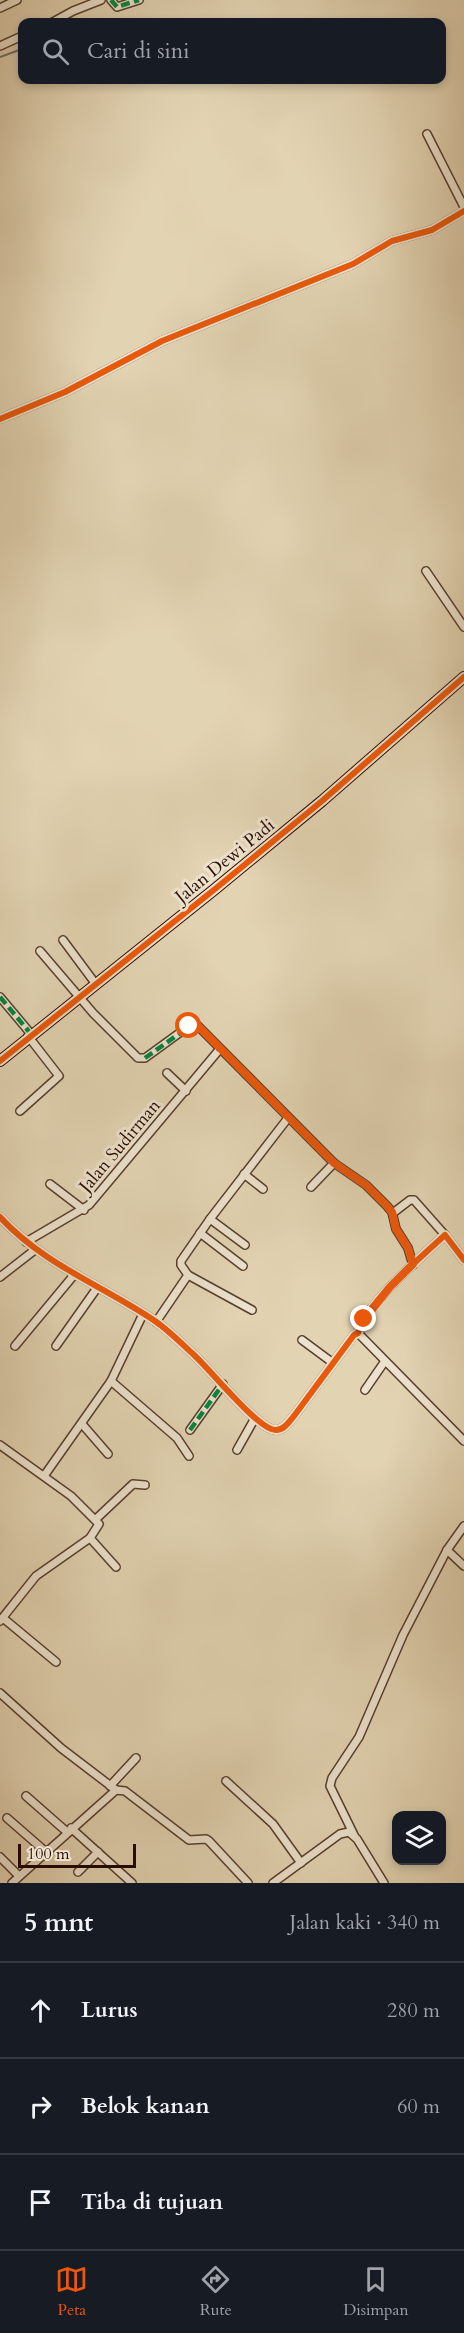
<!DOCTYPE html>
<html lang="id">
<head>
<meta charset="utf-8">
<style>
	:root { --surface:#171b24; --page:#20242c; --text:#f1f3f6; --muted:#9ea1a6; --line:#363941; --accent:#ea580c }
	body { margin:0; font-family:Cardo,serif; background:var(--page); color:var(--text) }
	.controls { position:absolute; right:18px; bottom:18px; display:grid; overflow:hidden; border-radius:12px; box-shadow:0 3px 9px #0003 }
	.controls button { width:54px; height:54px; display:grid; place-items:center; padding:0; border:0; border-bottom:2px solid var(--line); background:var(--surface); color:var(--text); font:30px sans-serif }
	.scale { position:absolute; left:18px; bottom:15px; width:118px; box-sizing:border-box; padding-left:6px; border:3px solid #2a0c02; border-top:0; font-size:16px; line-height:21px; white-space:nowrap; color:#2a0c02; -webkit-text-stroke:4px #ece2cd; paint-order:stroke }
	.stop { position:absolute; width:18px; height:18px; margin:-14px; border:4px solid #ea580c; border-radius:50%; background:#fff }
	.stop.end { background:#ea580c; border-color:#fff; box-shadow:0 2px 6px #0008 }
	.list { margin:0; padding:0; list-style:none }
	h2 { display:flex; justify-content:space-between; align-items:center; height:78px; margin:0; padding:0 24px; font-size:26px }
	h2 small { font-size:20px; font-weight:400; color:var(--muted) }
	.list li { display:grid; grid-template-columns:39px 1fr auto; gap:18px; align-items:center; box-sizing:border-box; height:96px; padding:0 24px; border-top:2px solid var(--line) }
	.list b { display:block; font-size:22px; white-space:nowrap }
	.list em { font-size:20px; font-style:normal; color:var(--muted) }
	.icon { flex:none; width:33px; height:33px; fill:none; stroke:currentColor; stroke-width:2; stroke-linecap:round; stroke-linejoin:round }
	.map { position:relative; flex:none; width:464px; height:1883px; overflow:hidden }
	.search { position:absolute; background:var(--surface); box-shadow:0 3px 9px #0003; left:18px; right:18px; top:18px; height:66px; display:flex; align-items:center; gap:15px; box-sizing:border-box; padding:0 21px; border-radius:12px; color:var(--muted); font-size:22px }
	.sheet { height:366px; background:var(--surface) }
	nav { display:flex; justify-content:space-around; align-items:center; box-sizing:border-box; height:84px; border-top:2px solid var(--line); background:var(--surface); font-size:16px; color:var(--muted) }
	nav a { display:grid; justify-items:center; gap:3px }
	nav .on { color:var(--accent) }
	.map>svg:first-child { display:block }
</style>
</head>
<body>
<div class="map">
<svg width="464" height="1883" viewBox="0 0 464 1883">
	<rect width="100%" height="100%" fill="#e2d3b2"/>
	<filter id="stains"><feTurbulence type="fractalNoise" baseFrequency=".00333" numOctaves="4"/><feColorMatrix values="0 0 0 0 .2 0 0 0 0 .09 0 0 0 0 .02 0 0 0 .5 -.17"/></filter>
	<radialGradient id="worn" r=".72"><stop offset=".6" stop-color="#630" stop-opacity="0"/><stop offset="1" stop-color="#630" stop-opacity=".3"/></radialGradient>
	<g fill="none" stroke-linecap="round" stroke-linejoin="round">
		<path stroke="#6d726f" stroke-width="2" d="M0,57L22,49"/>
		<g stroke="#583e2e" stroke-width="10">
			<g id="street">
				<path d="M111,0L117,7L139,0"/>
				<path d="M0,8L17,0"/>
				<path d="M53,22L73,11L101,0"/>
				<path d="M0,46L22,36"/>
				<path d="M427,134L464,207"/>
				<path d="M0,419L65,392L162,341L353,264L392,241L432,230L464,211"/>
				<path d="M426,571L464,627"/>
				<path d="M63,940L95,983"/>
				<path d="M40,951L93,1013L138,1058H145L189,1026L197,1025L334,1163L366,1185L387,1206L392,1212L396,1229L408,1248L413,1265"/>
				<path d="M0,997L31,1034"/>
				<path d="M167,1073L186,1091"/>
				<path d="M20,1111L59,1076L28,1036"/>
				<path d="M244,1174L263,1189"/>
				<path d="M50,1184L84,1210"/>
				<path d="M311,1187L334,1163"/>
				<path d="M393,1213L410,1200H414L445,1235"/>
				<path d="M0,1217C43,1264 103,1286 155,1321C168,1330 181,1343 193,1354C209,1368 259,1431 276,1430C284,1430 289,1422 294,1416L354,1335L358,1333C365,1305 422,1256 445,1235L464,1260"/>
				<path d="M210,1219L245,1245"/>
				<path d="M200,1233L243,1266"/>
				<path d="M26,1242L89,1205L219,1050"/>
				<path d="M188,1275L252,1310"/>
				<path d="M0,1277L36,1249"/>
				<path d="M156,1322L188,1275L181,1265V1261L210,1219L288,1118"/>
				<path d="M358,1333L464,1441"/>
				<path d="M302,1340L333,1363"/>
				<path d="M15,1346L74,1275"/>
				<path d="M56,1346L97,1288"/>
				<path d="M111,1381L177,1438L189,1456"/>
				<path d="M365,1390L385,1361"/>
				<path d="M82,1424L108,1454"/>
				<path d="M190,1430L223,1384"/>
				<path d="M0,1445L71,1496L99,1524L90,1538L36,1576L0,1621"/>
				<path d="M237,1450L255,1418"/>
				<path d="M44,1476L111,1381L143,1314"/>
				<path d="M96,1519L133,1484L145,1485"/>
				<path d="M90,1538L116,1567"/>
				<path d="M447,1550L464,1566"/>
				<path d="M3,1618L56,1662"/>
				<path d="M0,1693L61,1748L116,1790"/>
				<path d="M226,1781L273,1824L301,1863"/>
				<path d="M110,1786L136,1758"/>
				<path d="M116,1790L125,1791L189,1840L206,1839L209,1841L248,1883"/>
				<path d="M26,1796L67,1832"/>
				<path d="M7,1818L46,1852"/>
				<path d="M71,1828L132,1883"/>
				<path d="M354,1835L330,1786L332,1778L359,1737L403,1635L447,1550L464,1526"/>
				<path d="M0,1857L19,1876"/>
				<path d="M78,1872L98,1852"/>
				<path d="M12,1883L116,1790"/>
				<path d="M273,1883L340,1834L349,1832L357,1839L384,1883"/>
			</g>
		</g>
		<g stroke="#2a0c02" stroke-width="12">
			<path id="secondary" d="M0,1061L215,889L322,801L464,677"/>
		</g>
		<use href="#street" stroke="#ece2cd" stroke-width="7"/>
		<use href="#secondary" stroke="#ece2cd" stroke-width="9"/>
		<g stroke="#00873e" stroke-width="4.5" stroke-dasharray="9 4.5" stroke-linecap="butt">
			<path d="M111,0L117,7L139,0"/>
			<path d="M0,997L31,1034"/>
			<path d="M145,1058L193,1024L197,1025L219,1050"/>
			<path d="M190,1430L223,1384"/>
		</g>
		<g stroke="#ece2cd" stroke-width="10">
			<g id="cycleway">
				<path d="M0,419L65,392L162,341L353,264L392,241L432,230L464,211"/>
				<path d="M0,1061L215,889L322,801L464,677"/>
				<path d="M0,1217C43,1264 103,1286 155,1321C168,1330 181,1343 193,1354C209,1368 259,1431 276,1430C284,1430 289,1422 294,1416L354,1335L358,1333C365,1305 422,1256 445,1235L464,1260"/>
			</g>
		</g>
		<use href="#cycleway" stroke="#e8590c" stroke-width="6"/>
	</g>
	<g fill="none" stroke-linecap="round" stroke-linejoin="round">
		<path stroke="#ea580c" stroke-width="8" d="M189,1026L197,1025L334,1163L366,1185L387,1206L392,1212L396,1229L408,1248L413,1264L390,1287L364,1319"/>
	</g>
	<g text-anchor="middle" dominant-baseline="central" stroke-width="6" stroke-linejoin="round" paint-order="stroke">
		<g font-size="18" fill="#2a0c02" stroke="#ece2cd">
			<text transform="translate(225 861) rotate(-39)">Jalan Dewi Padi</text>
			<text transform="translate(120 1146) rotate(-50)">Jalan Sudirman</text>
		</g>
	</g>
	<rect width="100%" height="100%" filter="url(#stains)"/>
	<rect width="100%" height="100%" fill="url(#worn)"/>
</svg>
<div class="controls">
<button><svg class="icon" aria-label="layers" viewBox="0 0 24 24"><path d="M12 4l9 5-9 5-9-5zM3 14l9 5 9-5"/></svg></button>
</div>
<div class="scale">100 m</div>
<div class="stop" style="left:189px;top:1026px"></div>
<div class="stop end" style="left:364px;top:1319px"></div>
<div class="search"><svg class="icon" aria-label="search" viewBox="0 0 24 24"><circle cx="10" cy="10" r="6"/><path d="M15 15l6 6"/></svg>Cari di sini</div>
</div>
<section class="sheet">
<h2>5 mnt<small>Jalan kaki · 340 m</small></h2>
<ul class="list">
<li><svg class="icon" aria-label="ahead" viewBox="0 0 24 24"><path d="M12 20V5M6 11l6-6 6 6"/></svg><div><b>Lurus</b></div><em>280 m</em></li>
<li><svg class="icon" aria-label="right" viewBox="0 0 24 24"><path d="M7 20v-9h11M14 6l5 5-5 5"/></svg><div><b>Belok kanan</b></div><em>60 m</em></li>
<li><svg class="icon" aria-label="arrive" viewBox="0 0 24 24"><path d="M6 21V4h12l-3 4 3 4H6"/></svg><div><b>Tiba di tujuan</b></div></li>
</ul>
</section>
<nav>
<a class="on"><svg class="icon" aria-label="map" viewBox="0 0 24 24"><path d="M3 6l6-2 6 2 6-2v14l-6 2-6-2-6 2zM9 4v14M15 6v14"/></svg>Peta</a>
<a><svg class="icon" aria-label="directions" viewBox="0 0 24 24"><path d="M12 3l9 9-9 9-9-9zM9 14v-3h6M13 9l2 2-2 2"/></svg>Rute</a>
<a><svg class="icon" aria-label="saved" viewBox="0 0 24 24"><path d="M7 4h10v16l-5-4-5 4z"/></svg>Disimpan</a>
</nav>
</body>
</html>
